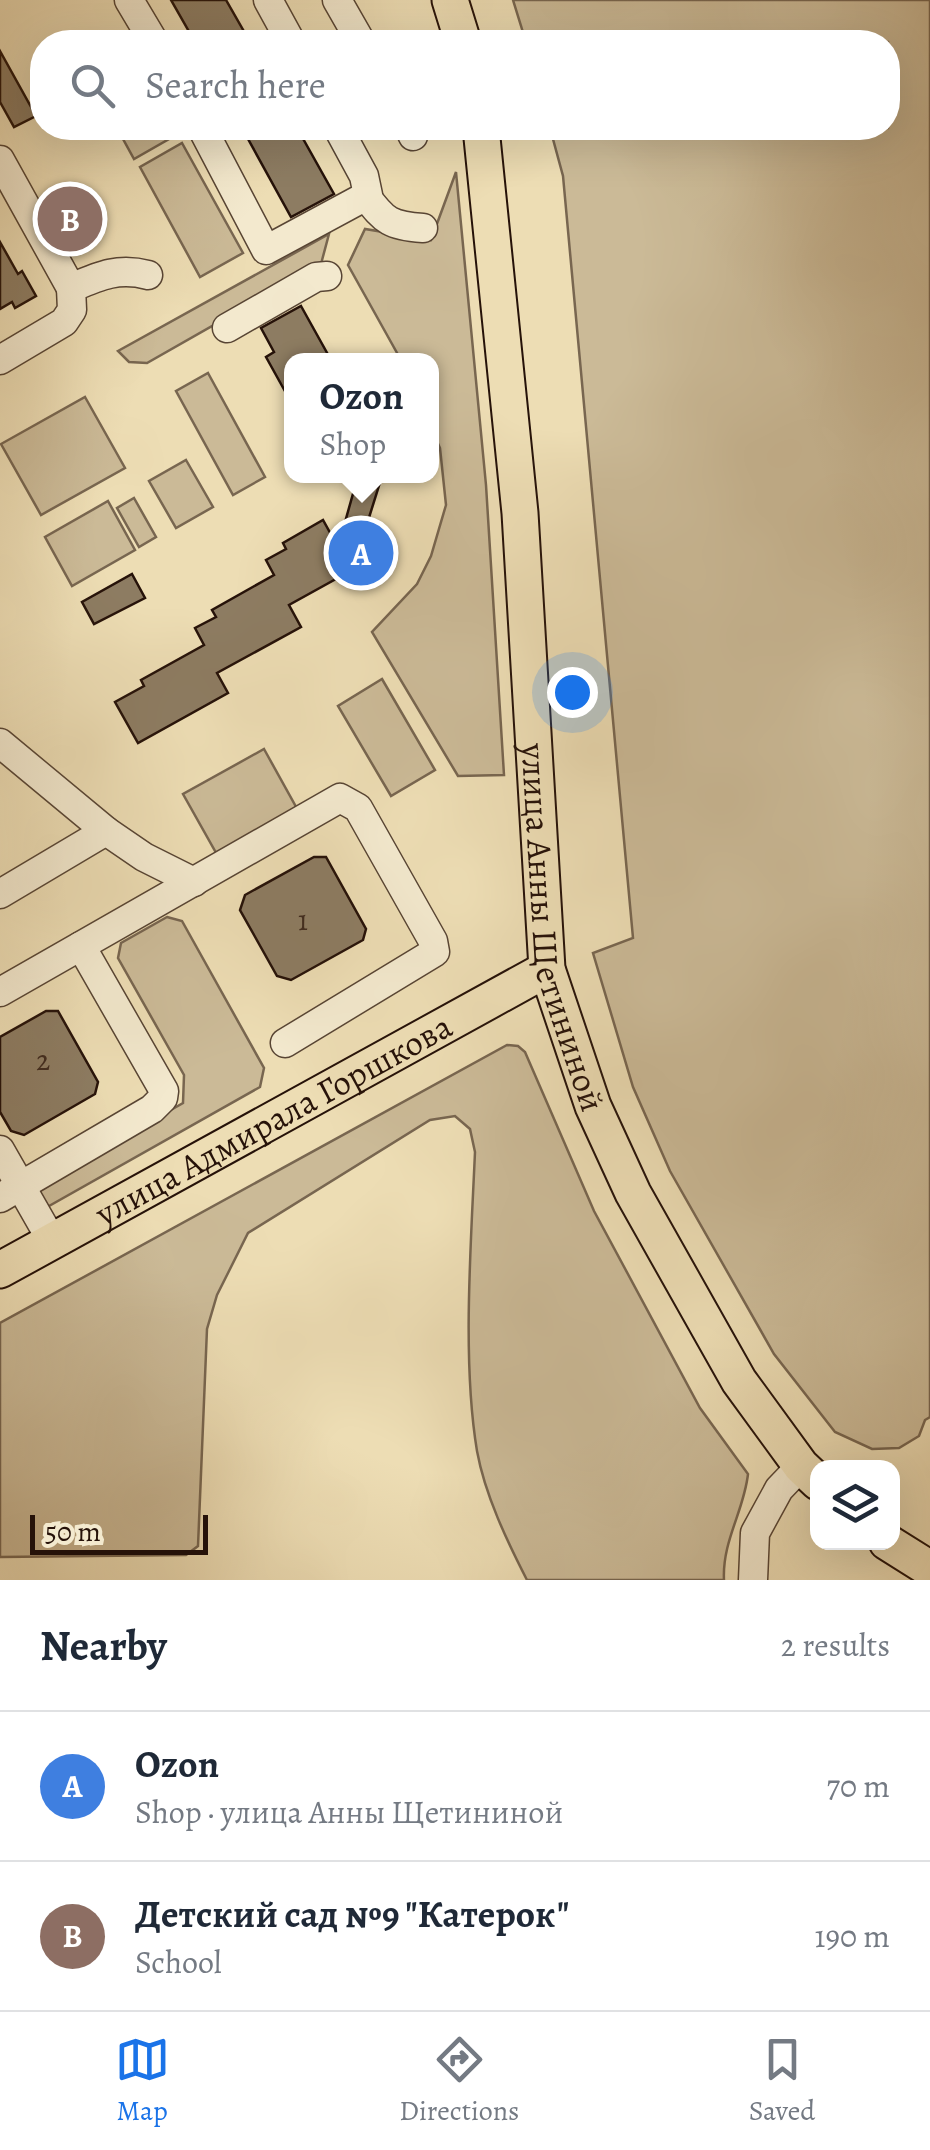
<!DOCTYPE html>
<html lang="en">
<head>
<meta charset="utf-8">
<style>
	:root { --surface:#fff; --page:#f2f2f3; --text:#1f2937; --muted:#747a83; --line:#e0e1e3; --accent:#1a73e8 }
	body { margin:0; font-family:Alegreya,serif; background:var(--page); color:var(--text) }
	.controls { position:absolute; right:30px; bottom:30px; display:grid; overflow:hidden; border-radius:20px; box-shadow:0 10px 40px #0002 }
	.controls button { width:90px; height:90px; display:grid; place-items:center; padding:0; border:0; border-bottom:2px solid var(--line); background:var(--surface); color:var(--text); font:50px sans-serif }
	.scale { position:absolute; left:30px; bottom:25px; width:178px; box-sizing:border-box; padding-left:10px; border:5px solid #261209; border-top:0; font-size:28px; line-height:35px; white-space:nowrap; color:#261209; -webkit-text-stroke:8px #f3e9ce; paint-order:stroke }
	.you { position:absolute; left:572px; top:692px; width:35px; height:35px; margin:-25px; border:8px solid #fff; border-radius:50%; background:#1a73e8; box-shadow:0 0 0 15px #1a73e833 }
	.badge { display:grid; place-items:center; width:65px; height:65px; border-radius:50%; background:var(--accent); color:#fff; font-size:32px; font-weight:700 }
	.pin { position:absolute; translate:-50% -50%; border:5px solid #fff; box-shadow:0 2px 10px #0006 }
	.popup { position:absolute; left:284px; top:353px; width:155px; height:130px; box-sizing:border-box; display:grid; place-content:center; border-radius:20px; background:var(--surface); filter:drop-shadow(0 2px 8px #0005); font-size:32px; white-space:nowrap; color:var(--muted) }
	.popup b { font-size:38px; color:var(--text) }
	.popup::after { content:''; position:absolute; left:50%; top:100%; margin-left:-20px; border:20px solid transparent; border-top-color:var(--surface) }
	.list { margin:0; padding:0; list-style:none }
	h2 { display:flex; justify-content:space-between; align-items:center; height:130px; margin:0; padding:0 40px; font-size:42px }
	h2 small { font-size:32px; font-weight:400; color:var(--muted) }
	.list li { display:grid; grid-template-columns:65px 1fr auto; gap:30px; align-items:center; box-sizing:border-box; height:150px; padding:0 40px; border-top:2px solid var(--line) }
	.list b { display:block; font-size:38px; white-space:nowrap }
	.list p { margin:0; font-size:32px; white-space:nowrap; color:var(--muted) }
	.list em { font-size:32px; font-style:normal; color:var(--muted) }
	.icon { flex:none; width:55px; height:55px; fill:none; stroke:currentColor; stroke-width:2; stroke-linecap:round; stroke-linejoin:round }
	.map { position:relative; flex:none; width:930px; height:1580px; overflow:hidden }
	.search { position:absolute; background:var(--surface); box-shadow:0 10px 40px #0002; left:30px; right:30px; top:30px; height:110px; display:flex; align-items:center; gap:25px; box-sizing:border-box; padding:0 35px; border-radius:40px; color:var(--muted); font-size:38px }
	.sheet { height:430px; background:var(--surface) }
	nav { display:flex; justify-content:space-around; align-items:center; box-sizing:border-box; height:140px; border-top:2px solid var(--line); background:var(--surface); font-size:28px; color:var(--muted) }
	nav a { display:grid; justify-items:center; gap:5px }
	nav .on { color:var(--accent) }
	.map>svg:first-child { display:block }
</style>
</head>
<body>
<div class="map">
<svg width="930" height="1580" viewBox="0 0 930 1580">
	<rect width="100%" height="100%" fill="#edddb4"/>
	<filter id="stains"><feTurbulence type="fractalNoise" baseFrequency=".002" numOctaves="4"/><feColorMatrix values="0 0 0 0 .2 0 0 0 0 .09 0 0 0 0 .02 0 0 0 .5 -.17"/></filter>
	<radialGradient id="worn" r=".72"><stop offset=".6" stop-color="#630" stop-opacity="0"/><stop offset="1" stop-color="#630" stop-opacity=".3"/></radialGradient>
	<g fill="#cbba97" stroke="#786650" stroke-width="2.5">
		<path d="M513,0H930V1417L925,1420L919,1436L899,1448L872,1449L835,1432L774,1354L670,1171L633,1087L593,953L633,938L563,176L550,128H888V42H526Z"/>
		<path d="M117,128H172L176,135L134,159Z"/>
		<path d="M182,143L243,253L200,277L140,167Z"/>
		<path d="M456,172L486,485L504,775L458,776L372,632L417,584L431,556L446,505L440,448L431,428V360H401L348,265L365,229L431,240Z"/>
		<path d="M329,234L321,264L147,363L129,362L118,351Z"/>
		<path d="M208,373L265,477L233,495L176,391Z"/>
		<path d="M85,397L125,468L41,515L1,444Z"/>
		<path d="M186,460L213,507L176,528L149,481Z"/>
		<path d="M134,498L156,537L139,547L117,508Z"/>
		<path d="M108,501L135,550L72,586L45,537Z"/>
		<path d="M382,679L435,770L391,796L338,706Z"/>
		<path d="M264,749L300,814L219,858L183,794Z"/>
		<path d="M167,917L182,921L264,1068L260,1087L49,1206L39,1205L30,1190L183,1103L184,1075L118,958L121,943Z"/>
		<path d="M507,1045L518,1046L525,1052L594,1211L700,1408L748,1474C744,1511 722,1541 724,1580H527C507,1541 485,1495 477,1451C462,1361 471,1244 475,1152L470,1129L455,1116L430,1120L248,1233L217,1295L207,1329L198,1546L186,1555L0,1557V1323Z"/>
	</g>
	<g fill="#8d7c62" stroke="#261209" stroke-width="2.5">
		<path d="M171,0H226L250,42H195Z"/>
		<path d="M0,51L36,116L14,127L0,102Z"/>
		<path d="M242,128H297L334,194L291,217Z"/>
		<path d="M0,242L18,274L22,271L36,296L15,308L12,302L0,309Z"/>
		<path d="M301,306L331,360H291V402L266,357L274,352L261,328Z"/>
		<path d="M358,476H382L362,540L372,559L289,605L301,627L217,673L228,693L138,743L115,702L144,686L141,680L204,645L195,628L216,617L212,610L274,575L266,560L286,549L283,543L323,520L338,547Z"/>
		<path d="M132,574L145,598L94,624L82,602Z"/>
		<path d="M314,857H326L366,929L363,940L291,980L277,976L240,910L245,895Z"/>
		<path d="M46,1011H58L98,1082L95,1094L24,1135L11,1131L0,1112V1037Z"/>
	</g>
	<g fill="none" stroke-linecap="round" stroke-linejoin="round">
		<g stroke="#584534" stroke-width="31">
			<g id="minor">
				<path d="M129,0L154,42"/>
				<path d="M268,0L291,42"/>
				<path d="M337,0L361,42"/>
				<path d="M202,128L266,250L368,195L364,176L338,128"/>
				<path d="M409,128L413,136"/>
				<path d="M0,160L71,288"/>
				<path d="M366,196C384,221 391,226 423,228"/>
				<path d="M227,328L316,277L327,276"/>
				<path d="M0,360L64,322L72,310L71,288C99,276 118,267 148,275"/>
				<path d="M0,743L106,831"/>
				<path d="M0,894L106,831L144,857L194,882"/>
				<path d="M0,992L340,798L358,808L433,941L435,952L285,1043"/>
				<path d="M0,1150L52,1241"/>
				<path d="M0,1198L152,1109L163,1098L164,1091L81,946"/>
				<path d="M753,1580L755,1533L779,1489L801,1466"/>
			</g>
		</g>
		<g stroke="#261209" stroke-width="39">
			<g id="major">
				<path d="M450,0L463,42"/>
				<path id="s1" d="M481,128L520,513L547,969L593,1106L633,1193L739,1381L801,1466L818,1482"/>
				<path id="s2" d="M0,1270L547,969"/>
				<path d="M887,1542L930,1569"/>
			</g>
		</g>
		<use href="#minor" stroke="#f3e9ce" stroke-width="28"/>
		<use href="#major" stroke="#edddb4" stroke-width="35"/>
	</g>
	<g text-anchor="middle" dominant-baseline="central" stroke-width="10" stroke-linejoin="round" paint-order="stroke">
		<g font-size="30" fill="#402c1f">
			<text x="303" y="920">1</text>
			<text x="43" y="1060">2</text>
		</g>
		<g font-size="35" fill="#261209" stroke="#f3e9ce">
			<text stroke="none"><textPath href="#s1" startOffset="805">улица Анны Щетининой</textPath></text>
			<text stroke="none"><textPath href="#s2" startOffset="312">улица Адмирала Горшкова</textPath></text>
		</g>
	</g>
	<rect width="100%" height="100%" filter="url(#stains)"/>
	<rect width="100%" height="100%" fill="url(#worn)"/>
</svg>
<div class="controls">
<button><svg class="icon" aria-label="layers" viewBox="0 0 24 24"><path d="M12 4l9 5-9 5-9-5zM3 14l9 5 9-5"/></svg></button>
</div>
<div class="scale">50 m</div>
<div class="you"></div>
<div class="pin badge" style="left:361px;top:553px;background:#3f7fe0">A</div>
<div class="popup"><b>Ozon</b>Shop</div>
<div class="pin badge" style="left:70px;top:219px;background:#8d6e63">B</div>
<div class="search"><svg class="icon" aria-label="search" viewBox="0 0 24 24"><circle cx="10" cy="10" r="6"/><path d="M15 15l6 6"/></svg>Search here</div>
</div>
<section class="sheet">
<h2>Nearby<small>2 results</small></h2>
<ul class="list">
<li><span class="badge" style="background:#3f7fe0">A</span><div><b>Ozon</b><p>Shop · улица Анны Щетининой</p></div><em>70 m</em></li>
<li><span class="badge" style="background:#8d6e63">B</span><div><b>Детский сад №9 &quot;Катерок&quot;</b><p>School</p></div><em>190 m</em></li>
</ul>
</section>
<nav>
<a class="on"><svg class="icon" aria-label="map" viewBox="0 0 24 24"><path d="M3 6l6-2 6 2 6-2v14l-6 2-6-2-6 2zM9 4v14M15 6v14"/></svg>Map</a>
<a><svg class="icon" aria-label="directions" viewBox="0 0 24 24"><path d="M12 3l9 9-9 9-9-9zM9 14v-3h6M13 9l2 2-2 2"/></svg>Directions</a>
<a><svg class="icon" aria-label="saved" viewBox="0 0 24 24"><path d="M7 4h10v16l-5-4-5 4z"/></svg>Saved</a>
</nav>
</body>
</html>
